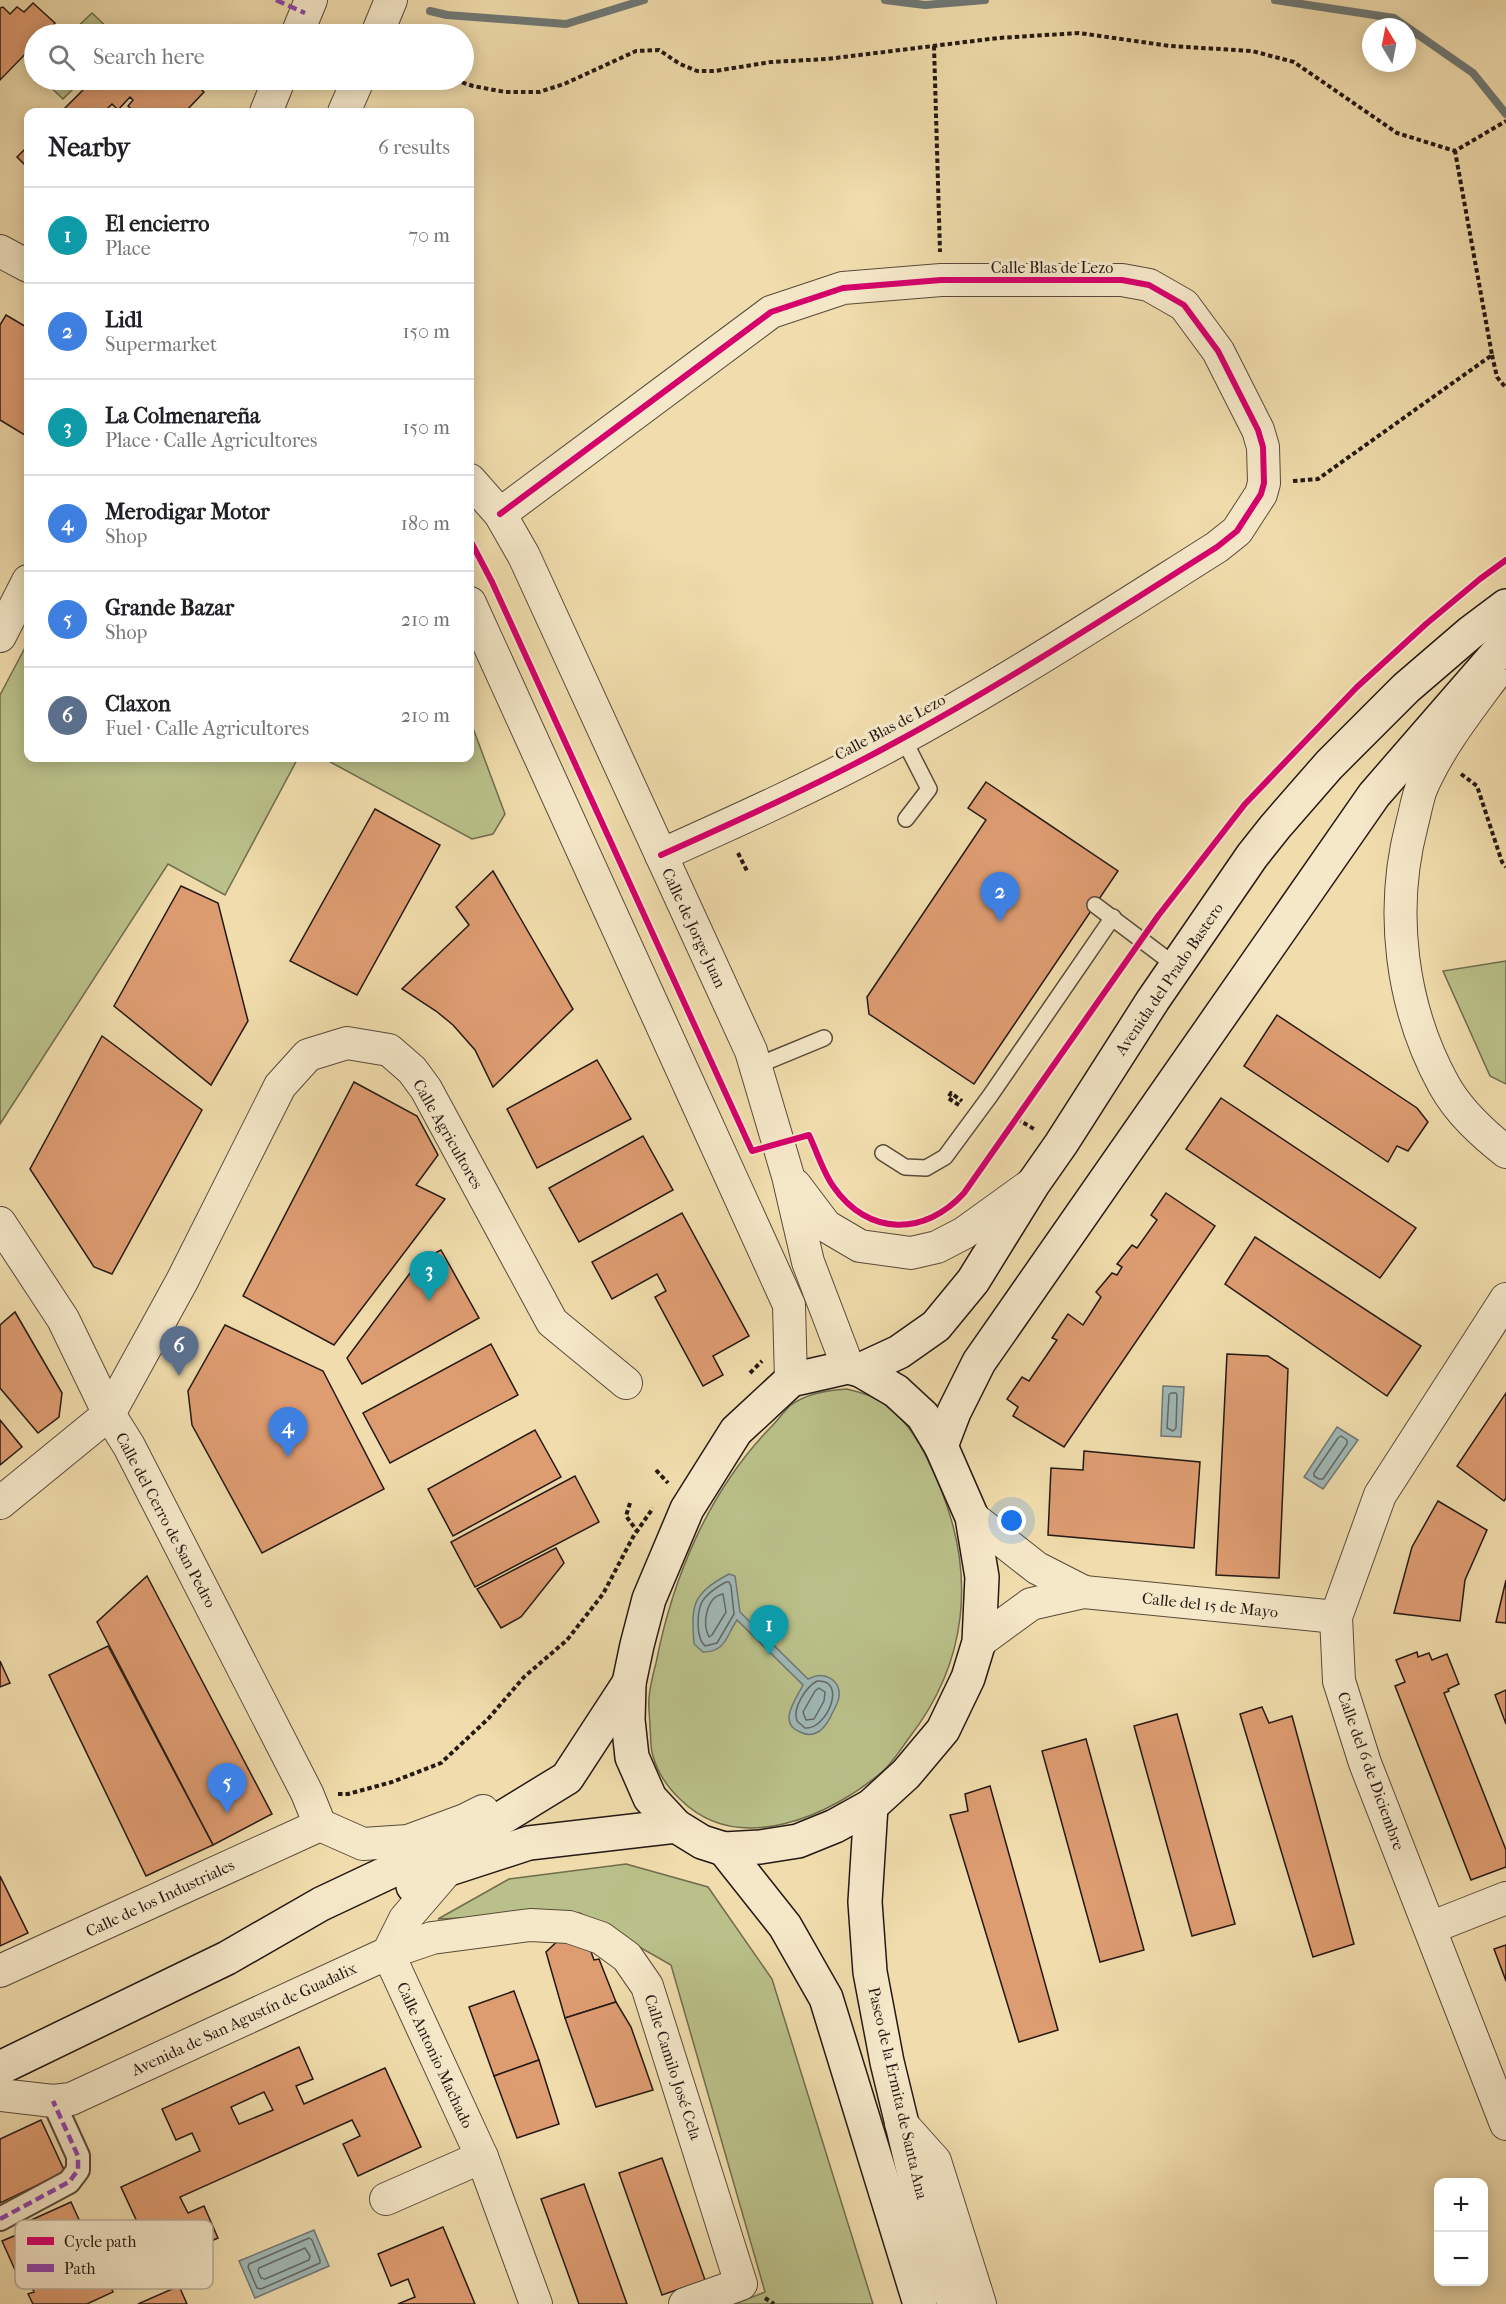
<!DOCTYPE html>
<html lang="en">
<head>
<meta charset="utf-8">
<style>
	:root { --surface:#fff; --page:#f2f2f2; --text:#202124; --muted:#757577; --line:#e0e0e0; --accent:#8f2418 }
	body { margin:0; font-family:"IM FELL French Canon",serif; background:var(--page); color:var(--text) }
	.controls { position:absolute; right:18px; bottom:18px; display:grid; overflow:hidden; border-radius:12px; box-shadow:0 3px 15px #0003 }
	.controls button { width:54px; height:54px; display:grid; place-items:center; padding:0; border:0; border-bottom:2px solid var(--line); background:var(--surface); color:var(--text); font:30px sans-serif }
	.compass { position:absolute; left:1362px; top:18px; width:54px; height:54px; border-radius:50%; background:var(--surface); box-shadow:0 3px 15px #0003; rotate:350deg }
	.you { position:absolute; left:1012px; top:1521px; width:21px; height:21px; margin:-15px; border:4px solid #fff; border-radius:50%; background:#1a73e8; box-shadow:0 0 0 9px #1a73e833 }
	.badge { display:grid; place-items:center; width:39px; height:39px; border-radius:50%; background:var(--accent); color:#fff; font-size:20px; font-weight:700 }
	.pin { position:absolute; translate:-50% -50px; filter:drop-shadow(0 2px 3px #0008) }
	.pin::after { content:''; position:absolute; top:32px; width:21px; height:18px; background:inherit; clip-path:polygon(0 0,100% 0,50% 100%) }
	.list { margin:0; padding:0; list-style:none }
	h2 { display:flex; justify-content:space-between; align-items:center; height:78px; margin:0; padding:0 24px; font-size:26px }
	h2 small { font-size:20px; font-weight:400; color:var(--muted) }
	.list li { display:grid; grid-template-columns:39px 1fr auto; gap:18px; align-items:center; box-sizing:border-box; height:96px; padding:0 24px; border-top:2px solid var(--line) }
	.list b { display:block; font-size:22px; white-space:nowrap }
	.list p { margin:0; font-size:20px; white-space:nowrap; color:var(--muted) }
	.list em { font-size:20px; font-style:normal; color:var(--muted) }
	.icon { flex:none; width:33px; height:33px; fill:none; stroke:currentColor; stroke-width:2; stroke-linecap:round; stroke-linejoin:round }
	.map { position:relative; flex:none; width:1506px; height:2304px; overflow:hidden }
	.search { position:absolute; background:var(--surface); box-shadow:0 3px 15px #0003; left:24px; top:24px; width:450px; height:66px; display:flex; align-items:center; gap:15px; box-sizing:border-box; padding:0 21px; border-radius:33px; color:var(--muted); font-size:22px }
	.panel { position:absolute; background:var(--surface); box-shadow:0 3px 15px #0003; left:24px; top:108px; width:450px; height:654px; border-radius:12px }
	.map>svg:first-child { display:block }
</style>
</head>
<body>
<div class="map">
<svg width="1506" height="2304" viewBox="0 0 1506 2304">
	<rect width="100%" height="100%" fill="#f0dcac"/>
	<filter id="stains"><feTurbulence type="fractalNoise" baseFrequency=".00333" numOctaves="4"/><feColorMatrix values="0 0 0 0 .2 0 0 0 0 .09 0 0 0 0 .02 0 0 0 .5 -.17"/></filter>
	<radialGradient id="worn" r=".72"><stop offset=".6" stop-color="#630" stop-opacity="0"/><stop offset="1" stop-color="#630" stop-opacity=".3"/></radialGradient>
	<g fill="#bac089" stroke="#706c4e" stroke-width="1.5">
		<path d="M92,13L114,34H70Z"/>
		<path d="M43,80H82L63,99Z"/>
		<path d="M28,642V758H298L225,895L168,864L0,1124V695Z"/>
		<path d="M470,720L505,814L493,834L472,839L323,758H470Z"/>
		<path d="M1506,961V1084L1490,1076L1443,971Z"/>
		<path d="M847,1389C854,1391 863,1393 870,1396C906,1411 926,1453 940,1487C976,1575 968,1662 909,1738C901,1749 893,1762 883,1771C831,1816 739,1857 681,1800C668,1788 658,1774 653,1756C650,1748 651,1736 650,1727C650,1718 648,1707 649,1698C650,1686 653,1674 656,1663C673,1576 709,1491 771,1427C778,1420 784,1411 791,1405C807,1393 828,1390 847,1389Z"/>
		<path d="M626,1864L708,1887L772,1979L873,2304H735L765,2292L671,1965L580,1913L438,1919L509,1879Z"/>
	</g>
	<g fill="#a0b8b6" stroke="#6f7875" stroke-width="1.5">
		<path d="M1163,1386L1184,1387L1181,1437L1161,1436Z"/>
		<path d="M1337,1427L1358,1440L1323,1489L1304,1477Z"/>
		<path d="M729,1574L735,1576L740,1612L808,1679C822,1671 841,1678 839,1697C838,1704 833,1711 830,1718C827,1723 824,1729 818,1732C813,1735 806,1735 800,1732C777,1723 796,1699 803,1685L737,1620C726,1636 726,1652 703,1652L694,1644C691,1604 692,1594 729,1574Z"/>
		<path d="M314,2230L329,2266L255,2298L239,2261Z"/>
	</g>
	<g fill="none" stroke-linecap="round" stroke-linejoin="round">
		<g stroke="#626865" stroke-width="1.5">
			<path d="M1171,1393H1176L1177,1395L1176,1428L1173,1431L1167,1428L1169,1395Z"/>
			<path d="M1341,1436L1347,1440V1444L1323,1479H1319L1314,1476V1473L1338,1438Z"/>
			<path d="M726,1582H729L731,1586L734,1614L717,1643L705,1646C696,1638 697,1615 701,1604C705,1594 717,1587 726,1582Z"/>
			<path d="M723,1594L726,1612L712,1635L709,1637C702,1624 706,1597 723,1594Z"/>
			<path d="M817,1681C848,1679 827,1730 805,1728L797,1721C792,1708 806,1687 817,1681Z"/>
			<path d="M819,1688L825,1692L824,1701L814,1719L806,1720L803,1712L815,1691Z"/>
			<path d="M309,2238L312,2240L320,2260V2263L261,2289L257,2288L248,2267L249,2264Z"/>
			<path d="M305,2248L310,2256L309,2260L265,2279L261,2278L258,2271L259,2268Z"/>
		</g>
		<g stroke="#6f7875" stroke-width="8">
			<path d="M885,0L925,5L985,0"/>
			<path d="M1275,0L1394,18L1473,73L1506,114"/>
			<path d="M430,11L447,15L566,24L644,0"/>
		</g>
	</g>
	<g fill="#de9c71" stroke="#251914" stroke-width="1.5" fill-rule="evenodd">
		<path d="M33,3L55,23L45,34H34V45L0,80V8L3,7L10,14L17,7L24,12Z"/>
		<path d="M93,80H157L160,82L163,80L173,81L175,80H191L204,92L185,112H132L133,111L128,106L133,100L130,97L118,110L112,104L104,112H61Z"/>
		<path d="M28,146V168L17,157Z"/>
		<path d="M6,315L28,328V437L0,420V325Z"/>
		<path d="M986,782L1118,871L974,1084L869,1014L867,997L986,820L968,808Z"/>
		<path d="M375,809L440,845L357,995L290,961Z"/>
		<path d="M493,871L573,1009L493,1087L475,1050L453,1025L436,1011L402,989L469,925L456,907Z"/>
		<path d="M181,886L218,903L248,1021L211,1085L114,1006Z"/>
		<path d="M1277,1015L1417,1108L1428,1122L1408,1151L1397,1146L1388,1162L1244,1066Z"/>
		<path d="M102,1036L202,1110L112,1274L94,1267L30,1169Z"/>
		<path d="M597,1060L631,1119L537,1168L507,1109Z"/>
		<path d="M354,1082L417,1116L438,1155L416,1185L445,1199L334,1345L243,1296Z"/>
		<path d="M1221,1098L1416,1228L1380,1278L1186,1149Z"/>
		<path d="M643,1136L673,1190L579,1242L549,1188Z"/>
		<path d="M1166,1193L1215,1226L1064,1447L1013,1416L1018,1407L1007,1399L1022,1377L1029,1381L1057,1340L1052,1338L1068,1314L1083,1325L1101,1297L1096,1292L1112,1273L1117,1275L1122,1267L1117,1264L1132,1245L1137,1248L1157,1220L1151,1215Z"/>
		<path d="M682,1213L749,1336L713,1356L723,1375L703,1386L655,1297L666,1291L657,1274L612,1299L592,1262Z"/>
		<path d="M1255,1237L1421,1346L1387,1396L1225,1284Z"/>
		<path d="M441,1250L479,1318L362,1384L347,1358L419,1261Z"/>
		<path d="M15,1312L62,1393L59,1417L38,1433L0,1388V1325Z"/>
		<path d="M225,1325L323,1371L384,1489L262,1553L192,1425L188,1391Z"/>
		<path d="M491,1344L518,1395L390,1463L363,1413Z"/>
		<path d="M1227,1354L1268,1356L1288,1369L1279,1578L1216,1575Z"/>
		<path d="M1506,1393V1498L1504,1501L1457,1466Z"/>
		<path d="M0,1420L22,1447L0,1465Z"/>
		<path d="M535,1430L561,1477L453,1536L428,1489Z"/>
		<path d="M1084,1451L1200,1462L1194,1548L1048,1535L1051,1468L1083,1470Z"/>
		<path d="M575,1476L599,1522L475,1587L451,1542Z"/>
		<path d="M1438,1501L1487,1530L1465,1580L1460,1621L1394,1613L1412,1547Z"/>
		<path d="M556,1548L564,1563L521,1617L501,1628L477,1589Z"/>
		<path d="M147,1576L272,1814L213,1845L97,1622Z"/>
		<path d="M1506,1580V1623L1496,1622Z"/>
		<path d="M108,1646L213,1845L146,1876L49,1675Z"/>
		<path d="M1417,1652L1418,1657L1429,1653L1432,1660L1447,1654L1459,1684L1448,1689L1449,1691L1444,1693L1506,1850V1867L1471,1880L1395,1686L1405,1682L1396,1660Z"/>
		<path d="M0,1661L10,1683L0,1687Z"/>
		<path d="M1506,1690V1724L1495,1695Z"/>
		<path d="M1262,1707L1269,1723L1292,1716L1354,1944L1313,1957L1240,1714Z"/>
		<path d="M1177,1714L1235,1924L1192,1936L1134,1726Z"/>
		<path d="M1086,1739L1144,1950L1100,1962L1042,1751Z"/>
		<path d="M990,1786L1058,2030L1019,2042L950,1815L968,1811L965,1794Z"/>
		<path d="M0,1876L28,1933L0,1946Z"/>
		<path d="M567,1932L586,1938L594,1960L599,1959L616,2002L565,2018L546,1952Z"/>
		<path d="M1506,1945V1981L1494,1949Z"/>
		<path d="M514,1991L539,2060L494,2076L469,2007Z"/>
		<path d="M616,2002L631,2027L653,2090L596,2107L565,2018Z"/>
		<path d="M299,2047L313,2079L296,2086L304,2104L385,2068L421,2147L358,2176L343,2144L360,2136L352,2120L180,2197L188,2213L204,2206L218,2238L157,2265L121,2187L200,2151L192,2133L176,2140L162,2109ZM264,2092L273,2110L239,2124L231,2107Z"/>
		<path d="M539,2060L559,2124L517,2138L494,2076Z"/>
		<path d="M41,2120L65,2172L0,2203V2139Z"/>
		<path d="M662,2158L705,2280L662,2295L619,2173Z"/>
		<path d="M584,2184L627,2304H579L541,2199Z"/>
		<path d="M71,2202L91,2246L84,2249L90,2261L97,2258L113,2292L87,2304H33L28,2294L34,2292L28,2278L20,2281L2,2241L21,2233L18,2226Z"/>
		<path d="M443,2227L475,2304H398L415,2297L408,2279L391,2286L378,2254Z"/>
		<path d="M179,2286L187,2304H138Z"/>
	</g>
	<g fill="none" stroke-linecap="round" stroke-linejoin="round">
		<g stroke="#584a3a" stroke-width="18">
			<g id="service">
				<path d="M903,738L929,789L906,819"/>
				<path d="M1095,905L1176,966"/>
				<path d="M756,1066L824,1038"/>
				<path d="M883,1153L905,1167L926,1168L945,1157L990,1096L1113,917"/>
			</g>
		</g>
		<g stroke="#584a3a" stroke-width="26">
			<path id="pedestrian" d="M0,2219L69,2182L78,2170V2156L53,2101"/>
		</g>
		<g stroke="#584a3a" stroke-width="34">
			<g id="minor">
				<path d="M297,34L311,0"/>
				<path d="M377,34L391,0"/>
				<path d="M266,112L279,80"/>
				<path d="M344,112L358,80"/>
				<path d="M0,251L28,266"/>
				<path d="M470,480L500,514L524,556L751,1051L788,1176L808,1262L848,1367"/>
				<path d="M500,514L771,312L843,288L941,280H1122L1149,285L1184,305L1218,351L1258,430L1263,447L1264,483L1261,494L1237,531L1217,547C1111,614 1005,683 894,743C819,784 739,820 661,855"/>
				<path d="M470,603L789,1305L791,1380"/>
				<path d="M0,636L28,581"/>
				<path d="M1492,678C1466,713 1438,749 1421,789C1417,800 1415,813 1412,824C1389,911 1401,1007 1444,1085C1459,1112 1482,1133 1506,1152"/>
				<path d="M795,1185L826,1226L860,1246L911,1253L937,1247L964,1233L1032,1184"/>
				<path d="M0,1223L63,1319L109,1414L129,1446L307,1793L320,1825"/>
				<path d="M1506,1299L1380,1495L1336,1617L1339,1681L1365,1763L1506,2124"/>
				<path d="M0,1503L109,1414L182,1281L280,1086L308,1055L347,1043L389,1050L412,1070L426,1089L552,1322L626,1383"/>
				<path d="M972,1517L1037,1568L1084,1592"/>
				<path d="M979,1642L1031,1604L1084,1592L1336,1617"/>
				<path d="M320,1825L363,1844L408,1841L465,1820L483,1811"/>
				<path d="M1430,1928L1506,1898"/>
				<path d="M0,1971L320,1825"/>
				<path d="M0,2095L53,2101L71,2099L388,1953L405,1919L448,1869"/>
				<path d="M901,2123L935,2161L980,2304"/>
				<path d="M386,2199L482,2157"/>
				<path d="M536,2304L482,2157L388,1953L432,1938L530,1925L569,1927L601,1938L627,1957L647,1986L741,2284L685,2304"/>
			</g>
		</g>
		<g stroke="#251914" stroke-width="36">
			<g id="secondary">
				<path d="M848,1367L860,1370L896,1391L923,1416L941,1446L972,1517L982,1577L979,1642L968,1678L943,1730L906,1774L871,1806L835,1826L798,1841L760,1847L724,1849L702,1842L676,1826L650,1798L632,1757L628,1720L629,1683L637,1645L649,1599L687,1509L736,1431L791,1380Z"/>
				<path d="M860,1370L899,1352L936,1326L973,1281L1033,1184L1061,1144L1153,1000L1252,856L1275,827L1329,765L1406,688L1470,633L1506,606"/>
				<path d="M941,1446L954,1412L979,1362L1374,795L1506,643"/>
				<path d="M871,1806L865,1902L870,1972L887,2062L917,2186L954,2304"/>
				<path d="M724,1849L785,1926L826,1998L920,2304"/>
				<path d="M413,1886L449,1869L529,1843L676,1826"/>
				<path d="M0,2068L227,1958L321,1904L495,1822L567,1778L629,1683"/>
			</g>
		</g>
		<g stroke="#251914" stroke-width="4" stroke-dasharray="4.5 3" stroke-linecap="butt">
			<path d="M934,46L940,252"/>
			<path d="M455,80L473,86L505,92H539L564,84L636,51L659,50L680,64L697,71H715L771,62L827,59L998,38L1079,33L1170,46L1252,51L1294,62L1397,133L1455,151L1506,121"/>
			<path d="M1492,355L1497,377L1506,388"/>
			<path d="M1293,481L1318,479L1492,355L1455,151"/>
			<path d="M1461,774L1477,786L1502,862L1506,867"/>
			<path d="M738,853L747,871"/>
			<path d="M959,1105L948,1098L951,1093L962,1101"/>
			<path d="M1017,1119L1034,1129"/>
			<path d="M750,1373L762,1361"/>
			<path d="M656,1470L668,1483"/>
			<path d="M630,1503L626,1516L637,1531"/>
			<path d="M338,1794H348L392,1782L441,1763L488,1719L524,1677L567,1640L603,1594L633,1537L653,1508"/>
			<path d="M765,2298L774,2304"/>
		</g>
		<use href="#service" stroke="#f5e8c9" stroke-width="15"/>
		<use href="#pedestrian" stroke="#f5e8c9" stroke-width="22"/>
		<use href="#minor" stroke="#f5e8c9" stroke-width="32"/>
		<use href="#secondary" stroke="#f5e8c9" stroke-width="33"/>
		<g stroke="#8e44ad" stroke-width="4.5" stroke-dasharray="9 4.5" stroke-linecap="butt">
			<path d="M276,0L305,13"/>
			<path d="M0,2219L69,2182L78,2170V2156L53,2101"/>
		</g>
		<g stroke="#f5e8c9" stroke-width="10">
			<g id="cycleway">
				<path d="M500,514L771,312L843,288L941,280H1122L1149,285L1184,305L1218,351L1258,430L1263,447L1264,483L1261,494L1237,531L1217,547C1111,614 1005,683 894,743C819,784 739,820 661,855"/>
				<path d="M470,540L492,582L752,1151L809,1135C817,1152 823,1172 833,1186C868,1237 925,1236 964,1193L1158,916L1245,804L1357,687L1426,624L1480,579L1506,560"/>
			</g>
		</g>
		<use href="#cycleway" stroke="#d6006c" stroke-width="6"/>
	</g>
	<g text-anchor="middle" dominant-baseline="central" stroke-width="6" stroke-linejoin="round" paint-order="stroke">
		<g font-size="16" fill="#251914" stroke="#f5e8c9">
			<text x="1052" y="267">Calle Blas de Lezo</text>
			<text transform="translate(890 727) rotate(-28)">Calle Blas de Lezo</text>
			<text transform="translate(694 928) rotate(65)">Calle de Jorge Juan</text>
			<text transform="translate(1169 979) rotate(-56)">Avenida del Prado Bastero</text>
			<text transform="translate(448 1134) rotate(60)">Calle Agricultores</text>
			<text transform="translate(166 1520) rotate(62)">Calle del Cerro de San Pedro</text>
			<text transform="translate(1210 1605) rotate(6)">Calle del 15 de Mayo</text>
			<text transform="translate(1371 1771) rotate(70)">Calle del 6 de Diciembre</text>
			<text transform="translate(160 1898) rotate(-25)">Calle de los Industriales</text>
			<text transform="translate(244 2019) rotate(-25)">Avenida de San Agustín de Guadalix</text>
			<text transform="translate(435 2055) rotate(65)">Calle Antonio Machado</text>
			<text transform="translate(673 2067) rotate(72)">Calle Camilo José Cela</text>
			<text transform="translate(898 2093) rotate(77)">Paseo de la Ermita de Santa Ana</text>
		</g>
	</g>
	<rect x="15" y="2220" width="198" height="69" rx="9" fill="#f5e8c9" stroke="#b7aa93" stroke-width="1.5"/>
	<rect x="27" y="2237" width="27" height="8" fill="#d6006c"/>
	<rect x="27" y="2264" width="27" height="8" fill="#8e44ad"/>
	<g font-size="16" fill="#251914">
		<text x="64" y="2247">Cycle path</text>
		<text x="64" y="2274">Path</text>
	</g>
	<rect width="100%" height="100%" filter="url(#stains)"/>
	<rect width="100%" height="100%" fill="url(#worn)"/>
</svg>
<div class="controls">
<button>+</button>
<button>−</button>
</div>
<svg class="compass" viewBox="-18 -18 36 36"><path d="M0-13l5 13h-10z" fill="#e53935"/><path d="M0 13l5-13h-10z" fill="#757577"/></svg>
<div class="you"></div>
<div class="pin badge" style="left:769px;top:1655px;background:#0f9aa8">1</div>
<div class="pin badge" style="left:1000px;top:922px;background:#3f7fe0">2</div>
<div class="pin badge" style="left:429px;top:1301px;background:#0f9aa8">3</div>
<div class="pin badge" style="left:288px;top:1457px;background:#3f7fe0">4</div>
<div class="pin badge" style="left:227px;top:1813px;background:#3f7fe0">5</div>
<div class="pin badge" style="left:179px;top:1376px;background:#5c6f8a">6</div>
<div class="search"><svg class="icon" aria-label="search" viewBox="0 0 24 24"><circle cx="10" cy="10" r="6"/><path d="M15 15l6 6"/></svg>Search here</div>
<section class="panel">
<h2>Nearby<small>6 results</small></h2>
<ul class="list">
<li><span class="badge" style="background:#0f9aa8">1</span><div><b>El encierro</b><p>Place</p></div><em>70 m</em></li>
<li><span class="badge" style="background:#3f7fe0">2</span><div><b>Lidl</b><p>Supermarket</p></div><em>150 m</em></li>
<li><span class="badge" style="background:#0f9aa8">3</span><div><b>La Colmenareña</b><p>Place · Calle Agricultores</p></div><em>150 m</em></li>
<li><span class="badge" style="background:#3f7fe0">4</span><div><b>Merodigar Motor</b><p>Shop</p></div><em>180 m</em></li>
<li><span class="badge" style="background:#3f7fe0">5</span><div><b>Grande Bazar</b><p>Shop</p></div><em>210 m</em></li>
<li><span class="badge" style="background:#5c6f8a">6</span><div><b>Claxon</b><p>Fuel · Calle Agricultores</p></div><em>210 m</em></li>
</ul>
</section>
</div>
</body>
</html>
